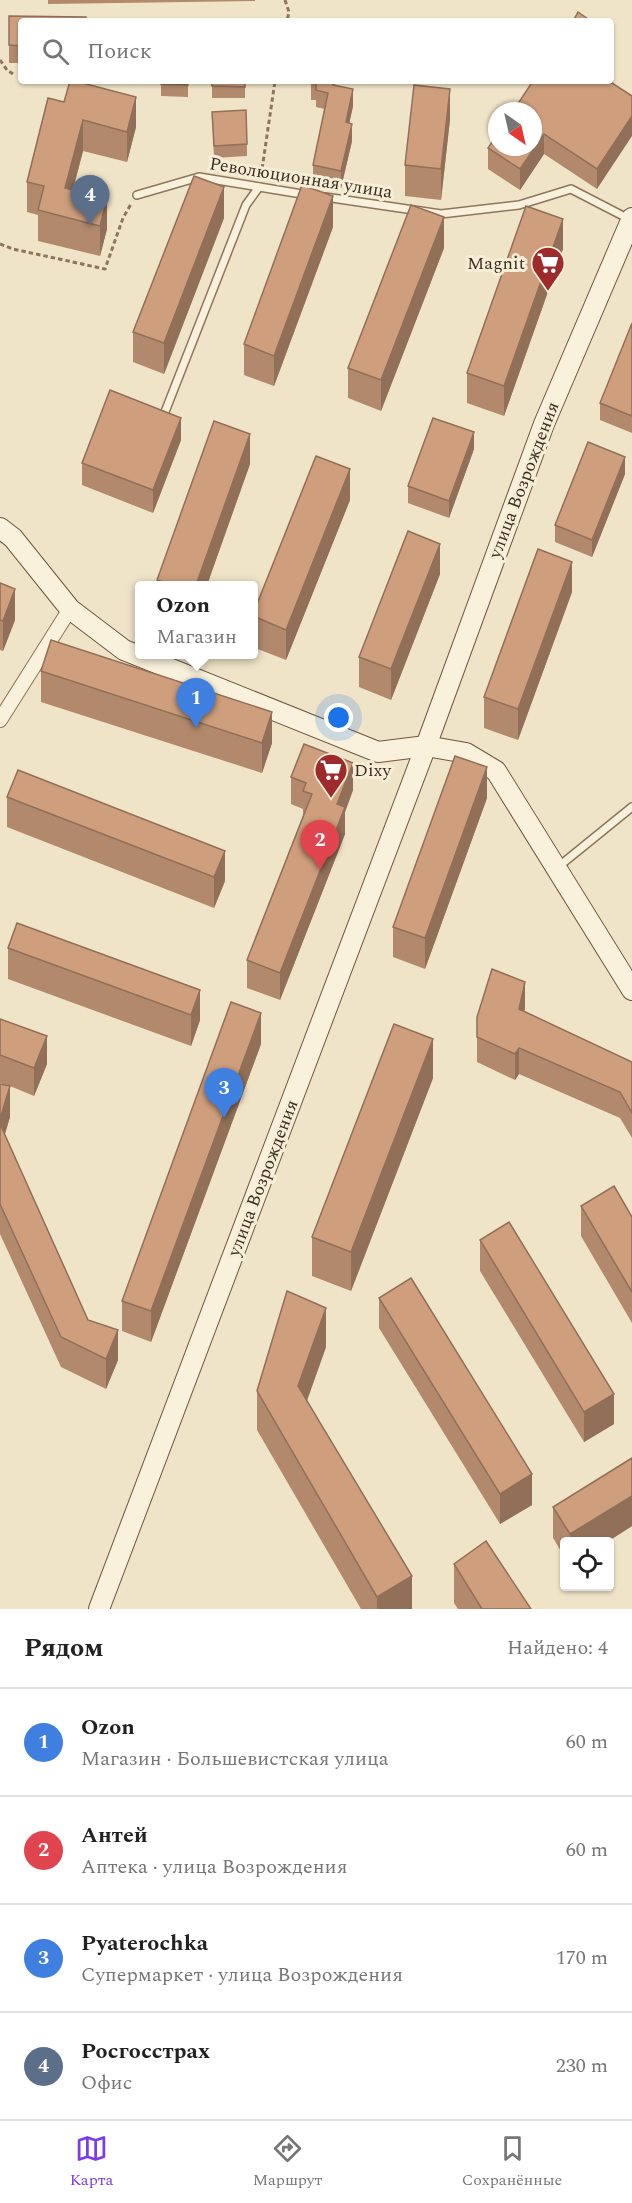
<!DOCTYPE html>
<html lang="ru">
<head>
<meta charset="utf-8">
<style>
	:root { --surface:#fff; --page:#f6f6f6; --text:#222; --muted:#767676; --line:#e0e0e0; --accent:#7c3aed }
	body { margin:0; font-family:Spectral,serif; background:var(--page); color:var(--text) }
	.controls { position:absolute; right:18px; bottom:18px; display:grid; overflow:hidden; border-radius:6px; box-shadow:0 2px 4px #0004 }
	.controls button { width:54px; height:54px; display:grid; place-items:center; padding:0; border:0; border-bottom:2px solid var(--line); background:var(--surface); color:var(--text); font:30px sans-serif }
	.compass { position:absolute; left:488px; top:102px; width:54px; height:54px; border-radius:50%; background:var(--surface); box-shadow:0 2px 4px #0004; rotate:146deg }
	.you { position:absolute; left:339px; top:718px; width:21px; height:21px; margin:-15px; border:4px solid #fff; border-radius:50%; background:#1a73e8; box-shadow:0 0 0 9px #1a73e833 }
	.badge { display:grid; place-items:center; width:39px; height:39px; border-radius:50%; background:var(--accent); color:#fff; font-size:20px; font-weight:700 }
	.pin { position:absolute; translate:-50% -50px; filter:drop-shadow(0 2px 3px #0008) }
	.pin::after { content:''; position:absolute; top:32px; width:21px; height:18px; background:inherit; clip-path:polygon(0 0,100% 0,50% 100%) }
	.popup { position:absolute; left:135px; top:581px; width:123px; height:78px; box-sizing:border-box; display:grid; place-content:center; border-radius:6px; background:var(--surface); filter:drop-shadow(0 2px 4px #0005); font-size:20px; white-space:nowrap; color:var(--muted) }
	.popup b { font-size:22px; color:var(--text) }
	.popup::after { content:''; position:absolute; left:50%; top:100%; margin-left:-12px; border:12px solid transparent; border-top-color:var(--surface) }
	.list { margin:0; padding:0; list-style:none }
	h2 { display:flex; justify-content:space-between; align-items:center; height:78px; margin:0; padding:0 24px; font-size:26px }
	h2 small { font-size:20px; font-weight:400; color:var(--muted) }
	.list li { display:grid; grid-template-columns:39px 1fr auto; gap:18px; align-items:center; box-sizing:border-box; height:108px; padding:0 24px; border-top:2px solid var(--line) }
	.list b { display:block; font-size:22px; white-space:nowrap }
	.list p { margin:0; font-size:20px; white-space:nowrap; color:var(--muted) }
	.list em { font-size:20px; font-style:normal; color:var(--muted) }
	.icon { flex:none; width:33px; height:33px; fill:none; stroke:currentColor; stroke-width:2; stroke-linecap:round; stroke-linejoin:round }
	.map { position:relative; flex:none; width:632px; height:1609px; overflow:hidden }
	.search { position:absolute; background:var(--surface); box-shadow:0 2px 4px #0004; left:18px; right:18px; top:18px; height:66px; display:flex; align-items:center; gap:15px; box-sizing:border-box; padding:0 21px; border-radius:6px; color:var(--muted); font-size:22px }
	.sheet { height:510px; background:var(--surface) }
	nav { display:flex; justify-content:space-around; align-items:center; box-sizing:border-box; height:84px; border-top:2px solid var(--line); background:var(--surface); font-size:16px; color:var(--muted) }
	nav a { display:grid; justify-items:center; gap:3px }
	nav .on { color:var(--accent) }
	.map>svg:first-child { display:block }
</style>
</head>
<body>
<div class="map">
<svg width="632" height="1609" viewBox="0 0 632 1609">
	<rect width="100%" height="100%" fill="#f0e4c8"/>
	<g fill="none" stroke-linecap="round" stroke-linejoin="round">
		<g stroke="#8d765c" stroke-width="10">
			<g id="lane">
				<path d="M137,195L199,177L308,195"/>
				<path d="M325,197L441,214L519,205L571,189L629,219"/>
				<path d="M163,417L246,205L259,187"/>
				<path d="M558,867L632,807"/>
			</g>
		</g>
		<g stroke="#8d765c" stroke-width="16">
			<path id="street" d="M0,720L70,609"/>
		</g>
		<g stroke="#6f573f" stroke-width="22">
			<g id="secondary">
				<path d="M0,528L13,538L70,609L124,650L378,752L426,746L466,753L496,771L632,990"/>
				<path d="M99,1609L426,746L544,424L632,218"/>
			</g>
		</g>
		<g stroke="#8d765c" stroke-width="3" stroke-dasharray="4.5 3" stroke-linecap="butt">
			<path d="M285,0L289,12L287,21"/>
			<path d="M0,60L7,70L13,74"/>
			<path d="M261,176L275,81"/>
			<path d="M0,244L13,249L105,269L123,218L131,204"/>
		</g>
		<use href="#lane" stroke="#faf1dc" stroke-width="7"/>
		<use href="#street" stroke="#faf1dc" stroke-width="14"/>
		<use href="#secondary" stroke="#faf1dc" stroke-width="20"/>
	</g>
	<g fill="#b2896c">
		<path d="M48,0H255V1L48,4Z"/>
		<path d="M21,21V63H9V45Z"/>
		<path d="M161,81H188V97L161,96Z"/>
		<rect x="212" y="81" width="33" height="17"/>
		<path d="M335,81V85L353,106L349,123L352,141L341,188L313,182V165L325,109L316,107V100H311V82Z"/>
		<path d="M609,81L597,189L544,154L520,190L488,169V148L533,111Z"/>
		<path d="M48,98L136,127L127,162L83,151L73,190L107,229L100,256L38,241V215L27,212V182Z"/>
		<path d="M212,112L247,144V156L214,158Z"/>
		<path d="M450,119L441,200L405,196V165Z"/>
		<path d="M224,218L164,374L133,362V332Z"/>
		<path d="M333,227L274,386L244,375V344Z"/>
		<path d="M444,248L381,411L348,398V368Z"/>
		<path d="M563,249L504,416L467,403V373Z"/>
		<path d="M632,323V433L600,420V403Z"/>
		<path d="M181,440L153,513L82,485V463Z"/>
		<path d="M474,449L449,518L408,503V486Z"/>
		<path d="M250,464L207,585H157V580Z"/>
		<path d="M625,474L592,557L555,542V525Z"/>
		<path d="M350,500L286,660L253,647V614Z"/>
		<path d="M440,574L391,700L359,687V657Z"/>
		<path d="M0,583L15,620L3,651L0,650Z"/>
		<path d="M572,592L518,740L484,728V697Z"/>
		<path d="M41,671L272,743L262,773L41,702Z"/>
		<path d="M18,770L225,881L214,908L7,827V797Z"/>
		<path d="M291,777L353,790L345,812V834L280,1000L247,988V960L303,816V809L291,804Z"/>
		<path d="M487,798L425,969L393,957V927Z"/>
		<path d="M17,923L200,1020L191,1046L8,979V948Z"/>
		<path d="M525,1008L524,1011L632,1062V1138L620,1118L519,1074L515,1080L477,1062V1037Z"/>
		<path d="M0,1019L47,1064L34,1096L10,1086V1117L5,1134L88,1320L118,1360L106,1389L61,1367L0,1234V1084L9,1086L0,1083Z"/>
		<path d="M261,1044L151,1342L122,1331V1301Z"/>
		<path d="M433,1078L351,1291L312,1276V1237Z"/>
		<path d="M581,1206L632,1217V1323L581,1236Z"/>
		<path d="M480,1240L614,1424L584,1442L480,1271Z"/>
		<path d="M379,1298L532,1505L500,1524L379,1328Z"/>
		<path d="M326,1347L307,1401L412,1609H361L257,1430V1391Z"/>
		<path d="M553,1507L632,1526L607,1542H564V1556L553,1538Z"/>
		<path d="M454,1564L531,1609H458L454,1603Z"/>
	</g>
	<g fill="#916f58">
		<path d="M353,89V106L346,139V122Z"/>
		<path d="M450,89V119L441,200V169Z"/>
		<path d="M136,97V127L127,162V132Z"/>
		<path d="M632,116V136L597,189V169Z"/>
		<path d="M83,120V151L65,218V188Z"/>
		<path d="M352,124V141L341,188V171Z"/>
		<path d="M544,134V154L520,190V169Z"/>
		<path d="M224,187V218L164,374V343Z"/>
		<path d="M333,196V227L274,386V356Z"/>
		<path d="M107,199V229L100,256V226Z"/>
		<path d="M444,217V248L381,411V380Z"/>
		<path d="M563,219V249L504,416V386Z"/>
		<path d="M181,418V440L153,513V490Z"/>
		<path d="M474,432V449L449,518V501Z"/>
		<path d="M250,434V464L207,585H196Z"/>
		<path d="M625,457V474L592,557V540Z"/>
		<path d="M350,469V500L286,660V630Z"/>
		<path d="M440,544V574L391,700V669Z"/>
		<path d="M572,562V592L518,740V709Z"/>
		<path d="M15,589V620L3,651V621Z"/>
		<path d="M272,712V743L262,773V743Z"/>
		<path d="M353,763V790L345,812V834L280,1000V973L337,804Z"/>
		<path d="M487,767V798L425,969V938Z"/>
		<path d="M225,851V881L214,908V877Z"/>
		<path d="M525,982V1008L519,1034V1009Z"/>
		<path d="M200,990V1020L191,1046V1015Z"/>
		<path d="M261,1013V1044L151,1342V1311Z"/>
		<path d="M47,1036V1064L34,1096V1068Z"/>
		<path d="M433,1039V1078L351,1291V1252Z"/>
		<path d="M519,1048V1074L515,1080V1054Z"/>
		<path d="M10,1086V1117L0,1150V1119Z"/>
		<path d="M326,1308V1347L298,1425V1386Z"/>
		<path d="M118,1330V1360L106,1389V1359Z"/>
		<path d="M614,1394V1424L584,1442V1412Z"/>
		<path d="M532,1474V1505L500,1524V1494Z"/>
		<path d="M632,1496V1526L607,1542H570V1534Z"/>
		<path d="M412,1576V1609H377V1597Z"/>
	</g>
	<g fill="#cf9f7d" stroke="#916f58" stroke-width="1.5">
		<path d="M578,12L591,21H573Z"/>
		<path d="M9,16L86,17V21H21V46L9,45Z"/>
		<path d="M70,81H75L136,97L127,132L83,120L65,188L107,199L100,226L38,210L44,186L27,182L48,98L64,102Z"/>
		<path d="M161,81H188V85L161,84Z"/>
		<path d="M212,81H245V87L212,86Z"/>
		<path d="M311,81H334L333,85L353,89L346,122L352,124L341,171L313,165L328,93L316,90V83L311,82Z"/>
		<path d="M533,81H609L632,96V116L597,169L544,134L520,169L488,148L497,135V147H533V111H513Z"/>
		<path d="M414,85L450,89L441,169L405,165Z"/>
		<path d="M246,110L247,144L214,146L212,112Z"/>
		<path d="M194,176L224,187L164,343L133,332Z"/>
		<path d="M302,185L333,196L274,356L244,344Z"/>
		<path d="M411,205L444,217L381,380L348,368Z"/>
		<path d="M526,206L563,219L504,386L467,373Z"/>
		<path d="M632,323V416L600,403Z"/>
		<path d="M110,390L181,418L153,490L82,463Z"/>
		<path d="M433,418L474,432L449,501L408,486Z"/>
		<path d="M214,421L250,434L196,585H174L157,580Z"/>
		<path d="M588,442L625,457L592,540L555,525Z"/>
		<path d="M316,456L350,469L286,630L253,616V614Z"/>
		<path d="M408,531L440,544L391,669L359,657Z"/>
		<path d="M538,549L572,562L518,709L484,697Z"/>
		<path d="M0,583L15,589L3,621L0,620Z"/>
		<path d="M51,640L272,712L262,743L41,671Z"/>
		<path d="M304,744L353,763L337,804L345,807L280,973L247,960L312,794L303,791L306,783L291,777Z"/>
		<path d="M455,756L487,767L425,938L393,927Z"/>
		<path d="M18,770L225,851L214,877L7,797Z"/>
		<path d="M17,923L200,990L191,1015L8,948Z"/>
		<path d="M492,969L525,982L519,1009L632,1062V1113L620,1092L519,1048L515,1054L477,1037V1017Z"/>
		<path d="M231,1002L261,1013L151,1311L122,1301Z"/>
		<path d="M0,1019L47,1036L34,1068L0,1055Z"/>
		<path d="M394,1024L433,1039L351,1252L312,1237Z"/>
		<path d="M0,1084L10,1086L0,1119Z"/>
		<path d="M0,1124L88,1320L118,1330L106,1359L61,1337L0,1204Z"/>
		<path d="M614,1186L632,1217V1292L581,1206Z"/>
		<path d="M509,1222L614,1394L584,1412L480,1240Z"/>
		<path d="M411,1278L532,1474L500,1494L379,1298Z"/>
		<path d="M287,1291L326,1308L298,1386L412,1576L377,1597L257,1391Z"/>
		<path d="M632,1458V1496L570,1534L553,1507Z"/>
		<path d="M486,1541L531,1609H482L454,1564Z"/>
	</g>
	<defs>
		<g id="supermarket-pin" transform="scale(1.725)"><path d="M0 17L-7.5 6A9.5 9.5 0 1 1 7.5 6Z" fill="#9e2a2b" stroke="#f7eed8"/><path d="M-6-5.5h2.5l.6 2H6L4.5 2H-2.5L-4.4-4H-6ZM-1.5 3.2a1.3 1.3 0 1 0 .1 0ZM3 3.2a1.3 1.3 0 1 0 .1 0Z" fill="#fff"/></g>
	</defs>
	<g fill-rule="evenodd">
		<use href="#supermarket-pin" x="548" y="263"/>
		<use href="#supermarket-pin" x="331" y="770"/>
	</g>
	<g text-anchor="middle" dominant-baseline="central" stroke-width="6" stroke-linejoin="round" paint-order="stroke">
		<g font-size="18" fill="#3d2e20" stroke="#f7eed8">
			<text transform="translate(301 178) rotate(9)">Революционная улица</text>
			<text transform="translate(524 480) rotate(-69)">улица Возрождения</text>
			<text transform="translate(263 1178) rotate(-69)">улица Возрождения</text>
		</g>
		<g font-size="18" fill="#3d2e20" stroke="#f7eed8" text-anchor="end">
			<text x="525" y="263">Magnit</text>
			<text x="354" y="770" text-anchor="start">Dixy</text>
		</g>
	</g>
</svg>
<div class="controls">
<button><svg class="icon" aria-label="locate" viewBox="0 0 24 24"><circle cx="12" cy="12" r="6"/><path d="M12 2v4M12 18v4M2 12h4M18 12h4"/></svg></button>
</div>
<svg class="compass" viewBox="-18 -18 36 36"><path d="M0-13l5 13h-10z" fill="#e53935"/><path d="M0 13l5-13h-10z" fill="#767676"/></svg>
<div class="you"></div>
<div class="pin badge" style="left:196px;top:728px;background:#3f7fe0">1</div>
<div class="popup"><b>Ozon</b>Магазин</div>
<div class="pin badge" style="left:320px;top:870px;background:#e0444e">2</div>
<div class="pin badge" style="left:224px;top:1118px;background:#3f7fe0">3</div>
<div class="pin badge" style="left:90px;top:225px;background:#5c6f8a">4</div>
<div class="search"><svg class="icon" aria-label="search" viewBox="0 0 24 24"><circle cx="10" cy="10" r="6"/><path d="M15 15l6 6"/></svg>Поиск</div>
</div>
<section class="sheet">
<h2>Рядом<small>Найдено: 4</small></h2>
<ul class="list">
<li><span class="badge" style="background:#3f7fe0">1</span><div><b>Ozon</b><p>Магазин · Большевистская улица</p></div><em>60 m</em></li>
<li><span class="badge" style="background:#e0444e">2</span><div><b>Антей</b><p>Аптека · улица Возрождения</p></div><em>60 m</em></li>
<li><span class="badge" style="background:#3f7fe0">3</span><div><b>Pyaterochka</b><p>Супермаркет · улица Возрождения</p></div><em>170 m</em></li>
<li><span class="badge" style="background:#5c6f8a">4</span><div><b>Росгосстрах</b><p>Офис</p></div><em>230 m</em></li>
</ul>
</section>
<nav>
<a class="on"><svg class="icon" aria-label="map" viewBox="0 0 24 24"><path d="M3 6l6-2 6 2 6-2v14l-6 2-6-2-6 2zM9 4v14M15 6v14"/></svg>Карта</a>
<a><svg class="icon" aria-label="directions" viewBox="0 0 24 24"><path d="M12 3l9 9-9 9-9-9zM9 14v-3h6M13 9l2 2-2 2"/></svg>Маршрут</a>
<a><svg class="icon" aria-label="saved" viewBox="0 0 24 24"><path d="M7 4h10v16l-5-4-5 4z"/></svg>Сохранённые</a>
</nav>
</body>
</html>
